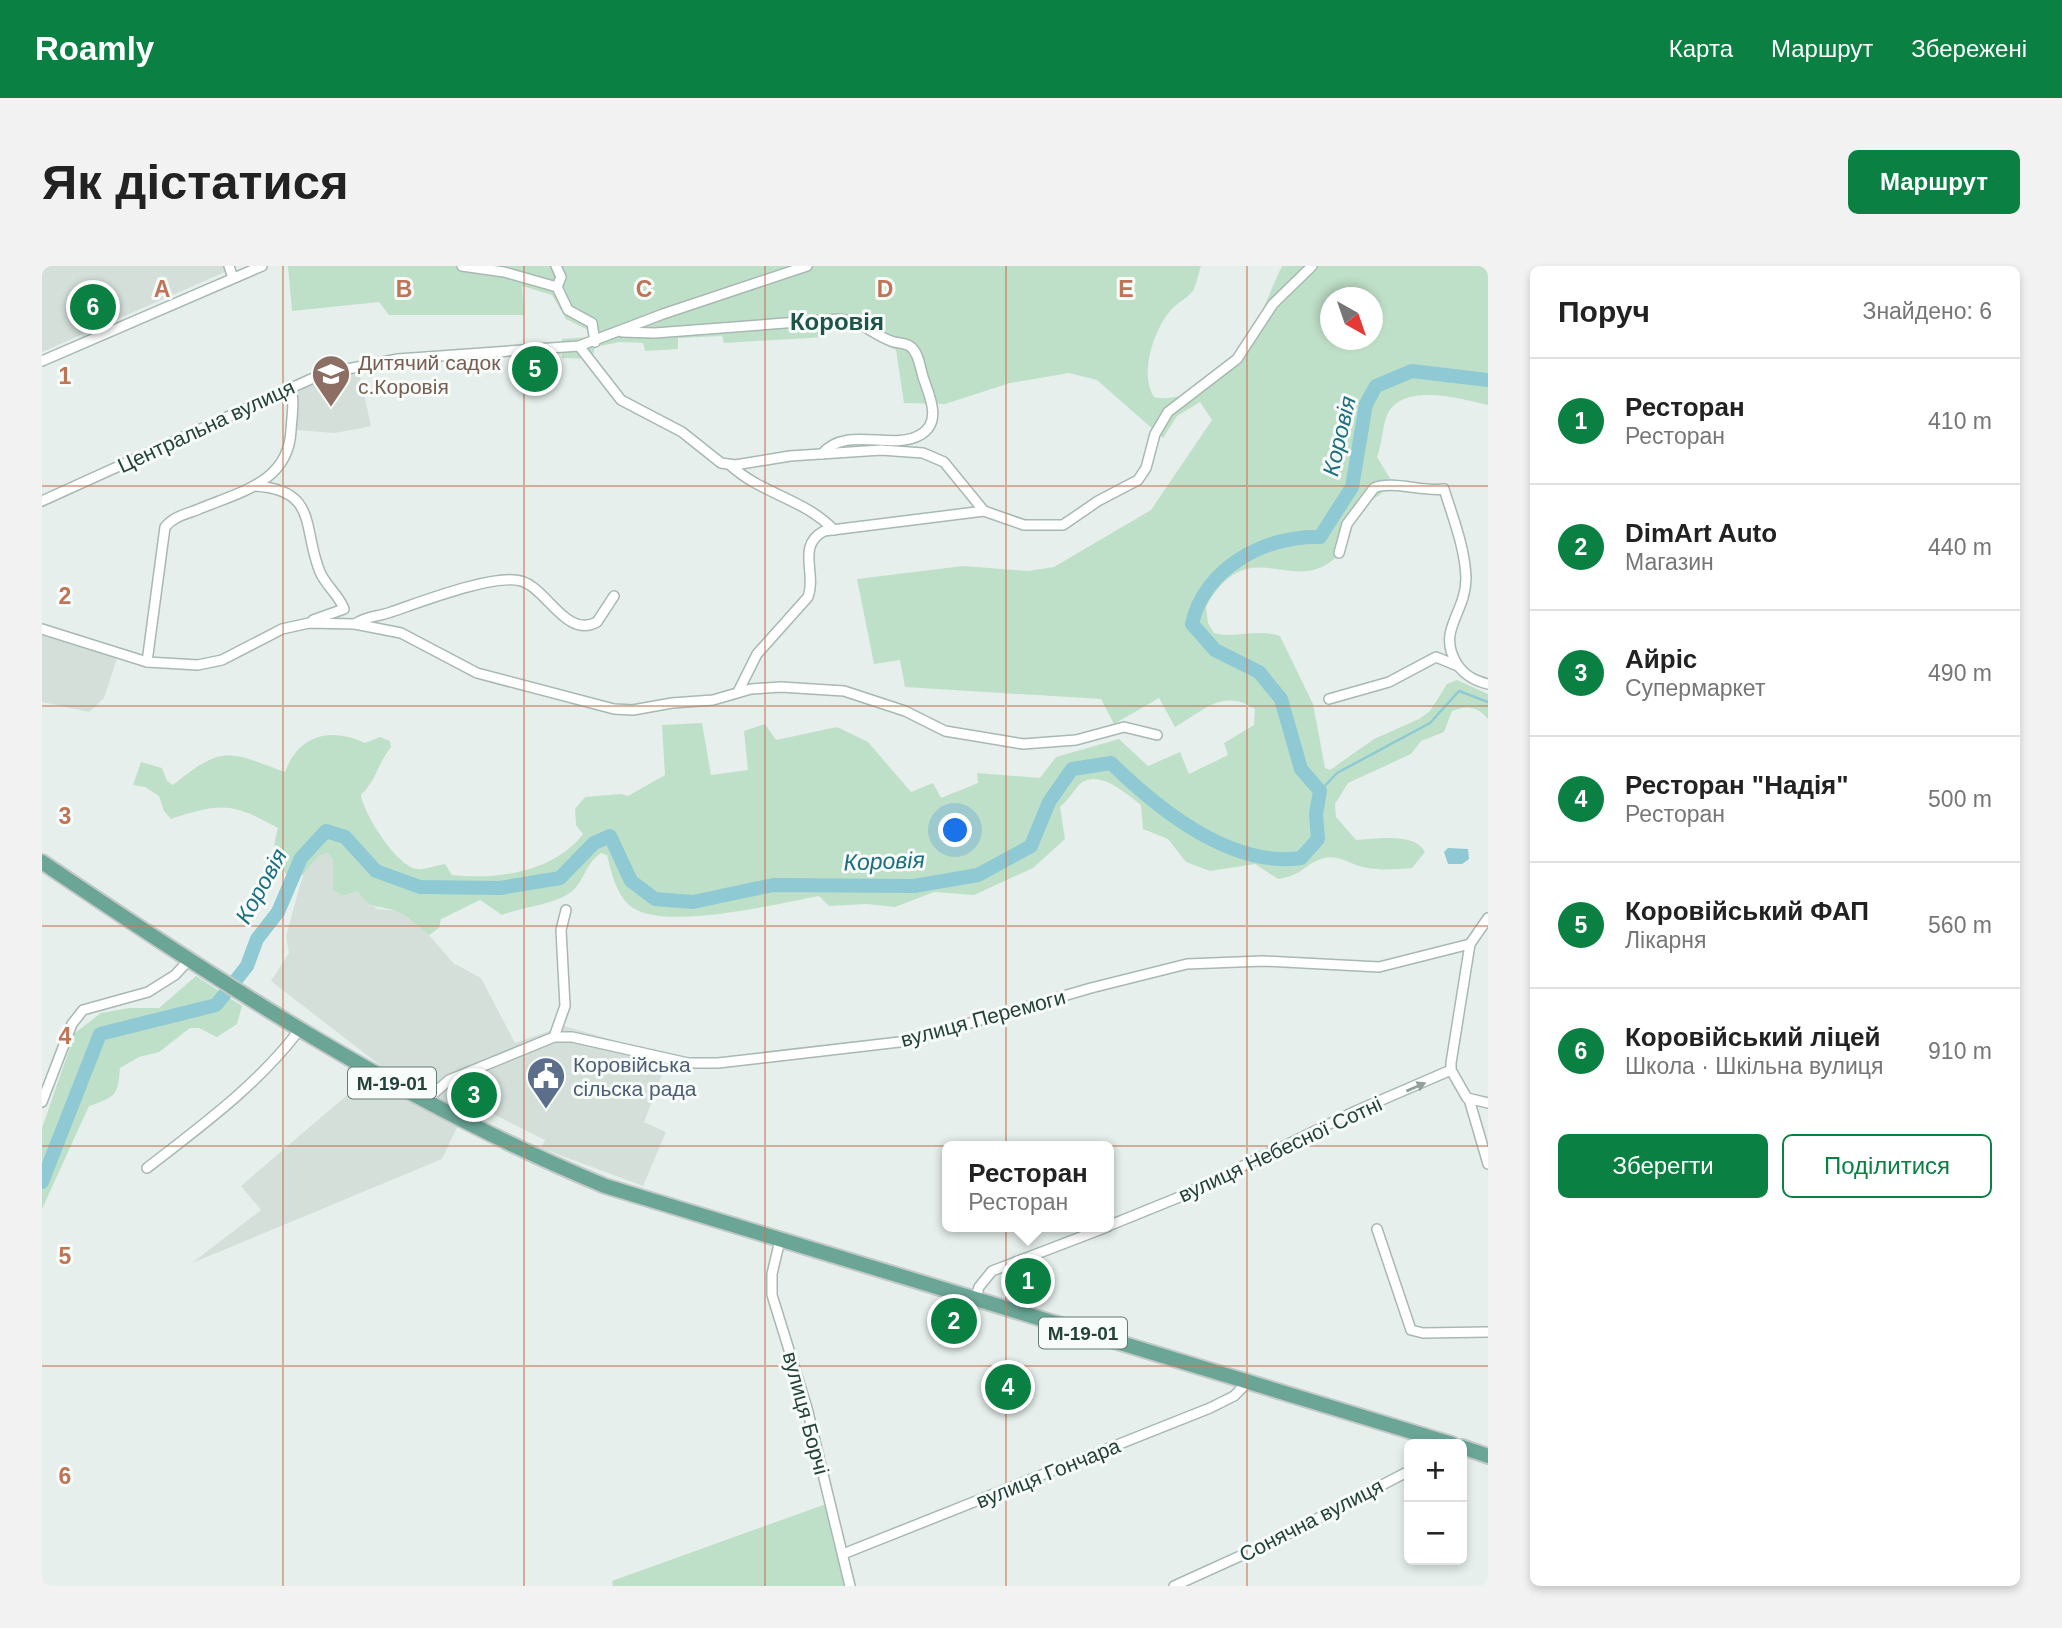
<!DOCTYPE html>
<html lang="uk">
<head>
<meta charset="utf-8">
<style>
	:root { --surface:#fff; --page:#f2f2f2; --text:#222; --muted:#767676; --line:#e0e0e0; --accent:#0b8043 }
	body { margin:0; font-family:Arial,sans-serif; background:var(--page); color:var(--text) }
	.controls { position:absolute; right:21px; bottom:21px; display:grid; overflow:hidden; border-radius:10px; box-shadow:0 4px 10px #0003 }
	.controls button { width:63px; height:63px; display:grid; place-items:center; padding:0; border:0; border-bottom:2px solid var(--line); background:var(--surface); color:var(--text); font:35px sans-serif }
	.compass { position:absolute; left:1278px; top:21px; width:63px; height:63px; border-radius:50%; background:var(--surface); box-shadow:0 4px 10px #0003; rotate:140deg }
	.you { position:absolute; left:914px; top:565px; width:24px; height:24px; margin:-18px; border:5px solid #fff; border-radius:50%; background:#1a73e8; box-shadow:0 0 0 10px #1a73e833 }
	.badge { display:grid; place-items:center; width:46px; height:46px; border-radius:50%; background:var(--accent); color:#fff; font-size:23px; font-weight:700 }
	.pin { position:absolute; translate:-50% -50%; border:4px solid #fff; box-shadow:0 2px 7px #0006 }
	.popup { position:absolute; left:900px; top:875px; width:172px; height:91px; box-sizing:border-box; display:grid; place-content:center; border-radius:10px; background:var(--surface); filter:drop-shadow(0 2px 5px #0005); font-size:23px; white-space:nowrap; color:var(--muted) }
	.popup b { font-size:26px; color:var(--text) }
	.popup::after { content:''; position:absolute; left:50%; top:100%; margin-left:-14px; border:14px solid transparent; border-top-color:var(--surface) }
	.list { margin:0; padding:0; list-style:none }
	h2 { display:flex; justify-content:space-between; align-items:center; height:91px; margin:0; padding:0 28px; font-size:30px }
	h2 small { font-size:23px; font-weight:400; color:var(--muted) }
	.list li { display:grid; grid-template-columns:46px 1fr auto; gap:21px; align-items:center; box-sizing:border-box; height:126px; padding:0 28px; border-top:2px solid var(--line) }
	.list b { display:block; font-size:26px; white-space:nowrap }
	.list p { margin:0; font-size:23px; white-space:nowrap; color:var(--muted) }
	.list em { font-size:23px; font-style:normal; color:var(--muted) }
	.actions { display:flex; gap:14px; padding:21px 28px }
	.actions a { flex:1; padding:16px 0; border:2px solid var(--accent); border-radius:10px; text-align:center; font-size:24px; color:var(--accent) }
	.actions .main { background:var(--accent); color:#fff }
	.map { position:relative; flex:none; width:1446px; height:1320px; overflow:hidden; border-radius:10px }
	header { display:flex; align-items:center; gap:42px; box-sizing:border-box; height:98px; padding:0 35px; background:var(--accent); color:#fff }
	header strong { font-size:33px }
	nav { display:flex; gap:38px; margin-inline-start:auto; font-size:24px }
	.intro { display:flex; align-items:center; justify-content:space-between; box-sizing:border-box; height:168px; padding:0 42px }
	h1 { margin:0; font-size:49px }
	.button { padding:18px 32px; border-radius:10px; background:var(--accent); color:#fff; font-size:24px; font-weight:700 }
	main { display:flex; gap:42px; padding:0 42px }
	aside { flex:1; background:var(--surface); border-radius:10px; box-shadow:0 4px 10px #0003 }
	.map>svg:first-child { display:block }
</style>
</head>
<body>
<header>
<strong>Roamly</strong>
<nav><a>Карта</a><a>Маршрут</a><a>Збережені</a></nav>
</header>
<div class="intro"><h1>Як дістатися</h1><a class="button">Маршрут</a></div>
<main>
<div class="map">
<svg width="1446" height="1320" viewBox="0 0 1446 1320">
	<rect width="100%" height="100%" fill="#e6efeb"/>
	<g fill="#d4dfda">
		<path d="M0,0H181L183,6L0,86Z"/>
		<path d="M504,96V116H492L491,108H482V97Z"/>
		<path d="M317,106L329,160L293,167L254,164V124L274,115Z"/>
		<path d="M0,366L76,389L62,432L47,446L0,436Z"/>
		<path d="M286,587L291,595V624L300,630L316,625L335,643L356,645L387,669L411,697L439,712L473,777L522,760L627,790L602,856L624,866L601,920L499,882L503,874L427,836L400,893L150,997L219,944L199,920L339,800L229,715L247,687L244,670L261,609L277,590Z"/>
	</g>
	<g fill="#bfe0c8" fill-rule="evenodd">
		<path d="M246,0H1159C1156,8 1155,19 1150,26C1144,33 1135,37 1129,44C1112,63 1097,108 1112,131C1146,140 1192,99 1208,70C1220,48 1229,23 1240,0H1446V139C1420,133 1363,116 1346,147C1341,156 1340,179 1335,191L1349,214C1343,230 1330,231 1319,244C1305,261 1314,276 1291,294C1247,329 1206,265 1164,341L1166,357L1172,367C1193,373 1215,362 1238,370L1271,438L1283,502L1288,504L1332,473L1377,453L1388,445L1405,418L1415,414L1446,428V453C1435,440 1425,439 1410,445L1402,466L1379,475L1369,488L1306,517L1293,538L1294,551L1314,574C1333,573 1373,566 1383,586L1370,602C1354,603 1338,605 1321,601C1308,598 1294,587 1279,593C1261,599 1262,609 1236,613L1213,598L1168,605L1144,596L1126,573L1101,563L1099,539C1085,528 1054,500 1036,520C1030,527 1025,535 1018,541L1023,573L991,602L932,629L892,626L853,641L825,638L787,640L777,630C738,637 615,668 586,638C574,626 569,606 565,589L559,587C542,599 543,615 529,626C512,639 480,641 460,649L438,634L399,653L397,662L387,669C377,662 364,649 354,645C337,639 327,644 316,625L300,630L291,624V595L286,587L277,590L261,609L244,608C231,591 230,583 236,562C189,536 179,537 129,553L122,545L117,530L103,521L91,519L99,496L120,502L125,515L131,519C180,479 186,485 243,506C257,468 289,461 323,477L338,471L348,475L349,481C336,497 334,515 319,529C322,548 354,600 375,603C382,604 395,599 403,598L410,609C455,614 512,606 541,568L534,559L533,543L543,531L579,528L586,530L623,509L620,459L660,457L669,509L706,504L702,465L723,458L734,474L795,461L826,476L869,526L891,517L899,532L936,517L935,507L998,512L1014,491L1077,473L1106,500L1138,486L1147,508L1186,489L1182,477L1212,459L1213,443C1180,422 1162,445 1133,461L1117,432L1072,458L1059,433L863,421L858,394L832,398L815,313L921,300L986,305L1012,301L1109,244L1170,154L1158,136L1135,150L1121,172L1055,114L1027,107L968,117L903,138L862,137L854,84L818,64L784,62L783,71L682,77L680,70L636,72V83L603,85L601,77L578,76L553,81L550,93L520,92V73L547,71L548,65L524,53L510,29L480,20L482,49H347L337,36L250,45ZM1288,32H1330V74H1288Z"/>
		<path d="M154,710L200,740L195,758L175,771L157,762H148L117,786L97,791L78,802C76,830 73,831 47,840L0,943V862L33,767L59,747L87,742H117Z"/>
		<path d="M784,1238L806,1320H571L570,1315Z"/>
	</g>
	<path fill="#8ec9d4" d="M1406,582L1426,583L1427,593L1420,598H1406L1402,586Z"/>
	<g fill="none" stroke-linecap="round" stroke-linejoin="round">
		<path stroke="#8ec9d4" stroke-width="2.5" d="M1278,525L1295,507L1388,457L1417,425L1446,436"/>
		<path stroke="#8ec9d4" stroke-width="14" d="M0,916L58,768L174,739L205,700L215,673L236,646L259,592L284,565L303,571L334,605L378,621L458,622L518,612L552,577L568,570L589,615L613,633L651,636L731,619L872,620L936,609L989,580L1007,536L1030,503L1069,497C1116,543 1189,602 1259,592L1276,573L1274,548L1278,525L1259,503L1239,433L1217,406L1173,384L1150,358C1162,302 1224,269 1278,271L1310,221L1324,138L1334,120L1370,105L1446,114"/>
		<g stroke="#a8b8b2" stroke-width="12">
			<g id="street">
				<path d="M187,0L191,12"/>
				<path d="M420,0L462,6L515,21L526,44L550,57L553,76"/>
				<path d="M514,0L519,11L515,21"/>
				<path d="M580,66L613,67L796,53C824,56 827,67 849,75C856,78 863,76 869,81C877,88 878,101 881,111C887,129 901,156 878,169C851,185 803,159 780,188"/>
				<path d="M537,80L579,134L640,166L679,197L693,199L748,190L839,184L881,187L902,196L942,245"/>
				<path d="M0,95L220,0"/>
				<path d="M688,199C721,229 761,232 792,264"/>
				<path d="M213,220C277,224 260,263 278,306C284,320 297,329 302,343L271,354"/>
				<path d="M0,235L280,108L356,93L537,80L621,48L765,0"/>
				<path d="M1297,287L1305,258L1332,222C1349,214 1381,226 1402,223C1411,252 1423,282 1424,312C1424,348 1394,364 1415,398C1423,410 1433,415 1446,418"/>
				<path d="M313,358C324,350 336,351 349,346C376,337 453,307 479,315C505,322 524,373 555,356L572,330"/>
				<path d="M0,363L105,396L156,399L180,394L240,363L267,357L313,358L359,367L435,407L572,443L591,444L630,437L671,434L709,423L739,421L802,425L863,445L903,465L981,478L1034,474L1082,461L1115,469"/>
				<path d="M105,396L123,261C132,250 145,248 157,243C198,226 247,216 249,164C250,149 253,134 248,120"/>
				<path d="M696,426L715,388L766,331C775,307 754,280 782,265L942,245L982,259H1021L1056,235L1096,214L1104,202L1113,168L1126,146L1195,93L1231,38L1270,0"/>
				<path d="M1287,433L1347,416L1394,391L1416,400"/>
				<path d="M1446,652L1428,678L1409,797V804L1425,832L1446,837"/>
				<path d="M512,771L523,740L519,664L524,644"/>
				<path d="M1427,833L1446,898"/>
				<path d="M383,835L407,814L512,771H530L646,797H676L866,775L1049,722L1145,698L1221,695L1337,701L1428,678"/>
				<path d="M0,836L30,758L41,744L106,726L133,709L147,694"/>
				<path d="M105,902C159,860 217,818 258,763"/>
				<path d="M1066,960L1135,932L1314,845L1409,804"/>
				<path d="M1335,963L1369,1064L1381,1067L1446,1066"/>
				<path d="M738,974L730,1008V1029L765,1142L808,1320"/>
				<path d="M933,1034L937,1021L950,1005L1065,961"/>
				<path d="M801,1288L1168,1142L1192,1130L1206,1116"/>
				<path d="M1132,1320L1240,1271L1367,1205"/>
			</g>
		</g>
		<g stroke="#c2cac8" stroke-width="18">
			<g id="primary">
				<path d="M0,596C180,718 362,837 563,920L1410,1178"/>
				<path d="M1420,1181L1446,1190"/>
			</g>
		</g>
		<use href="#street" stroke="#fff" stroke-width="9"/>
		<use href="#primary" stroke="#6aa596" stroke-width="14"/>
	</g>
	<defs><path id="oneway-solid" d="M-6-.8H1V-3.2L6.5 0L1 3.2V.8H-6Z" transform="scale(1.75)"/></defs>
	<use fill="#92a09c" href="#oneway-solid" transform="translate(1374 821) rotate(-23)"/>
	<path fill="none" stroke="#c07456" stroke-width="2" stroke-opacity="0.55" d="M241,0V1320M482,0V1320M723,0V1320M964,0V1320M1205,0V1320M0,220H1446M0,440H1446M0,660H1446M0,880H1446M0,1100H1446"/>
	<defs>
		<g id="school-pin" transform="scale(2.0125)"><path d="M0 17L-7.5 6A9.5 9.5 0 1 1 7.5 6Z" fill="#8d6e63" stroke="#f7fbf9"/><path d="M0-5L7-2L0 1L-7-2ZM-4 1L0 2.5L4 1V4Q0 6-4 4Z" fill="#fff"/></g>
		<g id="civic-pin" transform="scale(2.0125)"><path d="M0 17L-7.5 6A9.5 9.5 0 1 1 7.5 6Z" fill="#5c6f8a" stroke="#f7fbf9"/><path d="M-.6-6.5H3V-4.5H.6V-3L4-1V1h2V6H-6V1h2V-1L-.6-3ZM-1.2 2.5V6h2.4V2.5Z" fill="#fff"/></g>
	</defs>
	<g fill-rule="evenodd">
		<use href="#school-pin" x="289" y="108"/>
		<use href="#civic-pin" x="504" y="810"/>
	</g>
	<g text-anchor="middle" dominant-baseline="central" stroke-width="6" stroke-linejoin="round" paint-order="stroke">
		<g fill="#f7fbf9" stroke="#637a73" stroke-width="2">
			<rect x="306" y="801.5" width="88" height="31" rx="5"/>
			<rect x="997" y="1051.5" width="88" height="31" rx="5"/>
		</g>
		<g font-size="19" font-weight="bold" fill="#24423a">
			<text x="350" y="817">М-19-01</text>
			<text x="1041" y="1067">М-19-01</text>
		</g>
		<g font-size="21" fill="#785e54" stroke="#f7fbf9" text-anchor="start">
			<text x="316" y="96">Дитячий садок<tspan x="316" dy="24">с.Коровія</tspan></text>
		</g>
		<g font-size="21" fill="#24423a" stroke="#f7fbf9">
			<text transform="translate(164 160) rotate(-25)">Центральна вулиця</text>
			<text transform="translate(941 752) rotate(-15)">вулиця Перемоги</text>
			<text transform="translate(1238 883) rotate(-25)">вулиця Небесної Сотні</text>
			<text transform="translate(764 1147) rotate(75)">вулиця Борчі</text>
			<text transform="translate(1006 1207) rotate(-22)">вулиця Гончара</text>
			<text transform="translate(1269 1254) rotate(-27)">Сонячна вулиця</text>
		</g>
		<g font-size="21" fill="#4e5e75" stroke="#f7fbf9" text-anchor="start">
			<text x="531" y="798">Коровійська<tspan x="531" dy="24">сільска рада</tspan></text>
		</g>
		<g font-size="23" font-style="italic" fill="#1c6f80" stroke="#f7fbf9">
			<text transform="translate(1297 170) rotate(-77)">Коровія</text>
			<text transform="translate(842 595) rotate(-2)">Коровія</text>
			<text transform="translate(219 620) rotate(-61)">Коровія</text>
		</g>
		<g font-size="24" font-weight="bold" fill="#1f5548" stroke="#f7fbf9">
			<text x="795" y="55">Коровія</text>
		</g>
	</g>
	<g font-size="23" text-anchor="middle" font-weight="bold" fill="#c07456" stroke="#f7fbf9" stroke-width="6" stroke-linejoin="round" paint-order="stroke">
		<text x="120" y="31">A</text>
		<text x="362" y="31">B</text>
		<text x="602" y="31">C</text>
		<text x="843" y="31">D</text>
		<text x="1084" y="31">E</text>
		<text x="23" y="118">1</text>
		<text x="23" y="338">2</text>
		<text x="23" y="558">3</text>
		<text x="23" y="778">4</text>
		<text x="23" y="998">5</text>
		<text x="23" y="1218">6</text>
	</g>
</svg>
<div class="controls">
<button>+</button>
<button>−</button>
</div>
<svg class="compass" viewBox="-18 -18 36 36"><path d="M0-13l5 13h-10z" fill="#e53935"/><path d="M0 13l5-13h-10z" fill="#767676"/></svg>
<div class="you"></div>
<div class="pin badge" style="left:986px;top:1015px">1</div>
<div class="popup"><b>Ресторан</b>Ресторан</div>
<div class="pin badge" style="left:912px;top:1055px">2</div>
<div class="pin badge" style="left:432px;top:829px">3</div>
<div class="pin badge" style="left:966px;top:1121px">4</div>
<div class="pin badge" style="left:493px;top:103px">5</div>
<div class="pin badge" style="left:51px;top:41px">6</div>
</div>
<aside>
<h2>Поруч<small>Знайдено: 6</small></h2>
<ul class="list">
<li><span class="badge">1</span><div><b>Ресторан</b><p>Ресторан</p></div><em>410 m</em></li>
<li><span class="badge">2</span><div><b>DimArt Auto</b><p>Магазин</p></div><em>440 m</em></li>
<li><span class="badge">3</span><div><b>Айріс</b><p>Супермаркет</p></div><em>490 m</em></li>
<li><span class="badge">4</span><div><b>Ресторан &quot;Надія&quot;</b><p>Ресторан</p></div><em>500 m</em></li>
<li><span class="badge">5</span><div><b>Коровійський ФАП</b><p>Лікарня</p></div><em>560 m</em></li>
<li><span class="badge">6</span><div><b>Коровійський ліцей</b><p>Школа · Шкільна вулиця</p></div><em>910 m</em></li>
</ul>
<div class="actions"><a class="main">Зберегти</a><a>Поділитися</a></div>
</aside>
</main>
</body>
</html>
